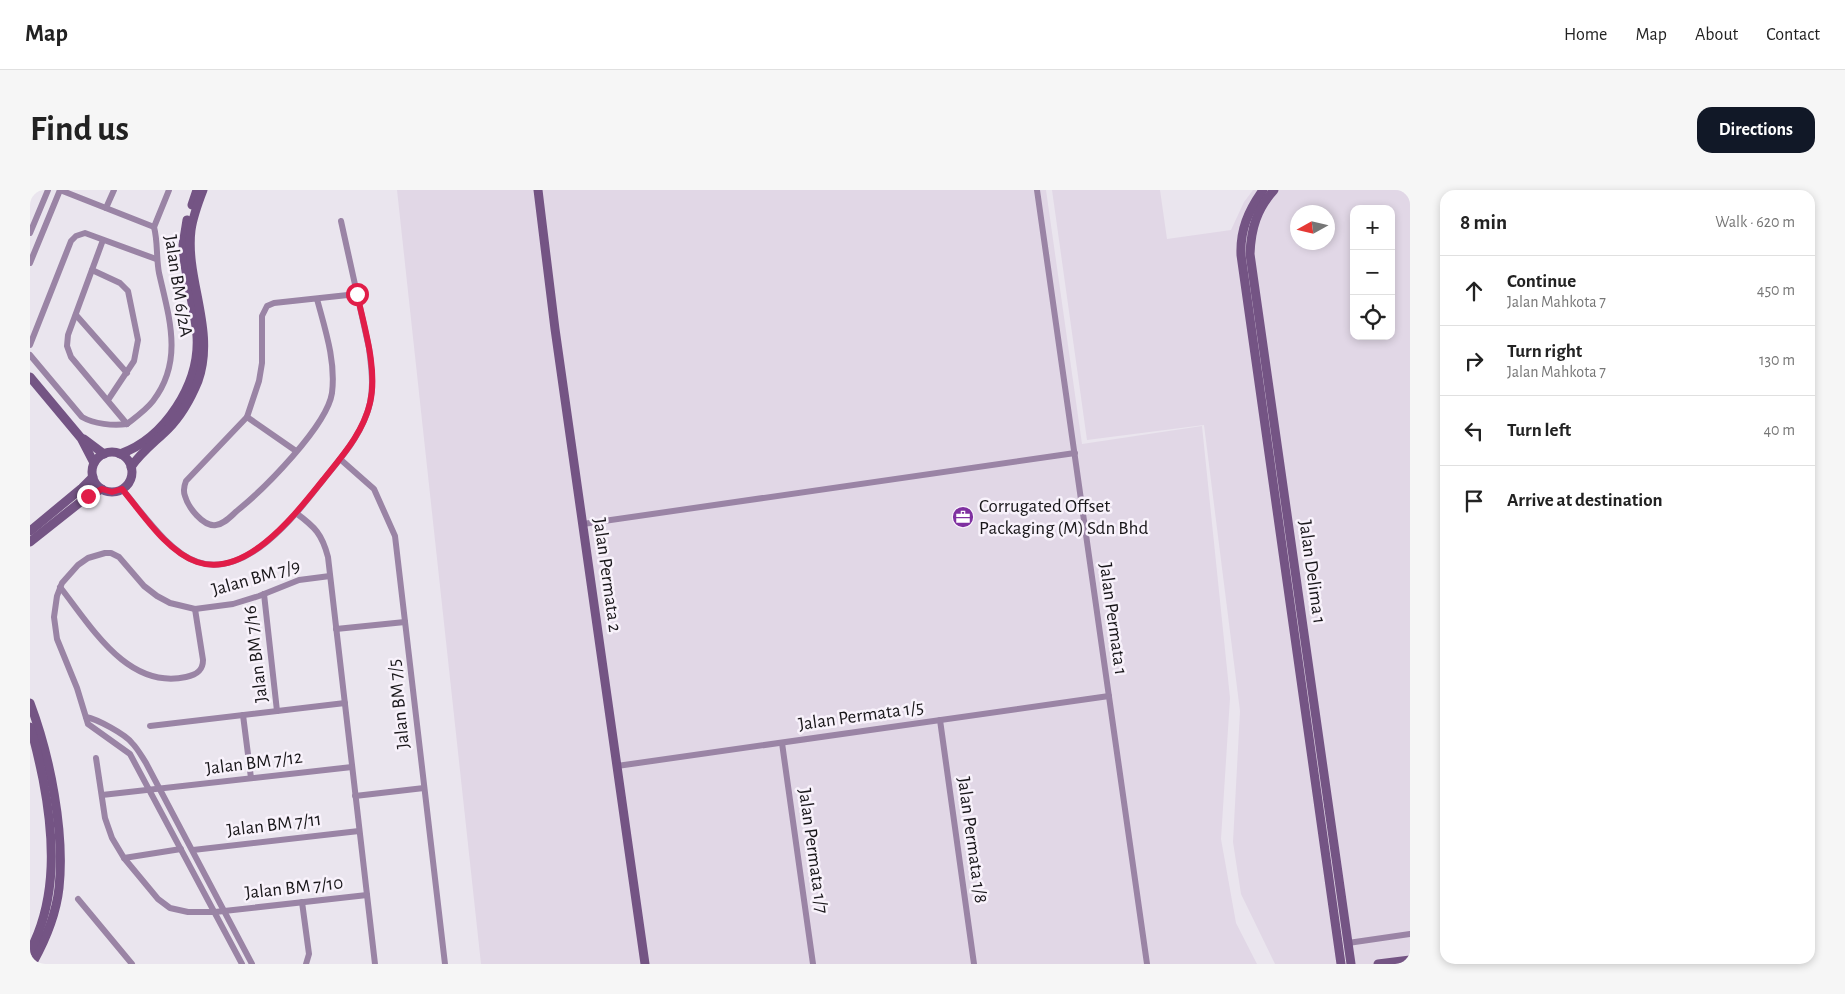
<!DOCTYPE html>
<html lang="en">
<head>
<meta charset="utf-8">
<style>
	:root { --surface:#fff; --page:#f6f6f6; --text:#222; --muted:#767676; --line:#e0e0e0; --accent:#111827 }
	body { margin:0; font-family:"Alegreya Sans",sans-serif; background:var(--page); color:var(--text) }
	.controls { position:absolute; right:15px; top:15px; display:grid; overflow:hidden; border-radius:10px; box-shadow:0 2px 8px #0003 }
	.controls button { width:45px; height:45px; display:grid; place-items:center; padding:0; border:0; border-bottom:1px solid var(--line); background:var(--surface); color:var(--text); font:25px sans-serif }
	.compass { position:absolute; left:1260px; top:15px; width:45px; height:45px; border-radius:50%; background:var(--surface); box-shadow:0 2px 8px #0003; rotate:262deg }
	.stop { position:absolute; width:15px; height:15px; margin:-11px; border:4px solid #e11d48; border-radius:50%; background:#fff }
	.stop.end { background:#e11d48; border-color:#fff; box-shadow:0 1px 5px #0008 }
	.list { margin:0; padding:0; list-style:none }
	h2 { display:flex; justify-content:space-between; align-items:center; height:65px; margin:0; padding:0 20px; font-size:21px }
	h2 small { font-size:16px; font-weight:400; color:var(--muted) }
	.list li { display:grid; grid-template-columns:32px 1fr auto; gap:15px; align-items:center; box-sizing:border-box; height:70px; padding:0 20px; border-top:1px solid var(--line) }
	.list b { display:block; font-size:19px; white-space:nowrap }
	.list p { margin:0; font-size:16px; white-space:nowrap; color:var(--muted) }
	.list em { font-size:16px; font-style:normal; color:var(--muted) }
	.icon { flex:none; width:28px; height:28px; fill:none; stroke:currentColor; stroke-width:2; stroke-linecap:round; stroke-linejoin:round }
	.map { position:relative; flex:none; width:1380px; height:774px; overflow:hidden; border-radius:15px }
	header { display:flex; align-items:center; gap:30px; box-sizing:border-box; height:70px; padding:0 25px; background:var(--surface); border-bottom:1px solid var(--line) }
	header strong { font-size:24px }
	nav { display:flex; gap:28px; margin-inline-start:auto; font-size:18px }
	.intro { display:flex; align-items:center; justify-content:space-between; box-sizing:border-box; height:120px; padding:0 30px }
	h1 { margin:0; font-size:35px }
	.button { padding:12px 22px; border-radius:15px; background:var(--accent); color:#fff; font-size:18px; font-weight:700 }
	main { display:flex; gap:30px; padding:0 30px }
	aside { flex:1; background:var(--surface); border-radius:15px; box-shadow:0 2px 8px #0003 }
	.map>svg:first-child { display:block }
</style>
</head>
<body>
<header>
<strong>Map</strong>
<nav><a>Home</a><a>Map</a><a>About</a><a>Contact</a></nav>
</header>
<div class="intro"><h1>Find us</h1><a class="button">Directions</a></div>
<main>
<div class="map">
<svg width="1380" height="774" viewBox="0 0 1380 774">
	<rect width="100%" height="100%" fill="#eae5ee"/>
	<g fill="#e1d7e6" fill-rule="evenodd">
		<path d="M367,0H1016L1052,254L1172,236L1200,508L1191,649L1206,733L1227,774H451Z"/>
		<path d="M1022,0H1130L1137,49L1201,40L1214,12L1223,0H1380V774H1245L1211,704L1203,652L1210,521L1174,235L1057,250ZM1324,19H1361V146H1324ZM1268,22H1298V52H1268Z"/>
	</g>
	<g fill="none" stroke-linecap="round" stroke-linejoin="round">
		<g stroke="#9a84a5" stroke-width="6">
			<path d="M30,0L124,37"/>
			<path d="M1007,0L1117,774"/>
			<path d="M76,18L84,0"/>
			<path d="M124,37L139,0"/>
			<path d="M0,43L18,0"/>
			<path d="M73,50L38,145L37,156L41,167L97,234"/>
			<path d="M0,73L30,0"/>
			<path d="M62,80L90,93L98,101L108,150L104,171L78,210"/>
			<path d="M287,109C295,139 306,171 302,203C297,236 234,299 208,320C202,325 195,334 186,335C173,337 158,317 155,306C153,301 154,296 156,291L217,227L229,191L232,173V126L237,116L244,113L327,104"/>
			<path d="M46,125L97,183"/>
			<path d="M0,155L41,51L46,46L55,43L126,69"/>
			<path d="M0,165L52,227C64,234 83,236 97,234"/>
			<path d="M217,227L266,261"/>
			<path d="M97,234C106,227 116,220 123,211C154,171 139,127 129,83C126,67 128,52 124,37"/>
			<path d="M310,269L344,299L365,346L415,774"/>
			<path d="M92,299C112,322 139,363 168,372C218,389 268,322 294,289C310,269 327,250 336,226C345,204 342,181 339,158L311,31"/>
			<path d="M266,323C285,337 292,344 298,367L345,774"/>
			<path d="M553,334L1045,263"/>
			<path d="M30,397C61,436 97,500 156,487C166,485 173,481 173,470L165,419"/>
			<path d="M234,404L247,521"/>
			<path d="M306,439L375,432"/>
			<path d="M213,525L221,588"/>
			<path d="M56,527C67,529 95,544 102,553C108,559 112,567 116,573L222,774"/>
			<path d="M910,530L944,774"/>
			<path d="M120,536L315,513"/>
			<path d="M752,553L783,774"/>
			<path d="M66,568L75,628L82,648L94,668L128,709L140,718L158,722H185L337,705"/>
			<path d="M587,576L1079,506"/>
			<path d="M72,605L322,577"/>
			<path d="M325,606L394,598"/>
			<path d="M163,660L329,641"/>
			<path d="M94,668L151,659"/>
			<path d="M48,709L102,774"/>
			<path d="M272,712L279,764L276,774"/>
			<path d="M1318,753L1380,744"/>
			<path d="M212,774L100,564L58,534L47,498L27,449L24,427L27,406L32,393L48,375L58,368L75,363H81L89,367L114,396L127,406L140,413L165,419L203,414L229,406L269,390L300,386"/>
		</g>
		<g stroke="#745484" stroke-width="9">
			<path d="M508,0L525,139L615,774"/>
			<path d="M1233,0C1218,21 1210,40 1211,65L1311,774"/>
			<path d="M1244,0C1227,19 1221,38 1220,64L1321,774"/>
			<path d="M162,15L167,0"/>
			<path d="M0,187L51,248L64,273"/>
			<path d="M54,249L74,264"/>
			<circle cx="82" cy="282" r="20"/>
			<path d="M90,264C135,248 170,194 167,146C165,120 157,94 154,67L153,55L157,30"/>
			<path d="M101,277C111,262 125,252 138,239C151,226 161,208 168,191C186,140 155,90 161,40C163,26 168,13 173,0"/>
			<path d="M0,341L52,298L63,287"/>
			<path d="M0,352L58,306L72,299"/>
			<path d="M0,513C20,566 35,642 29,698C26,725 15,751 2,774"/>
			<path d="M0,537C6,554 9,571 13,589C24,646 28,708 0,761"/>
			<path d="M1348,774L1380,770"/>
		</g>
	</g>
	<g fill="none" stroke-linecap="round" stroke-linejoin="round">
		<path stroke="#e11d48" stroke-width="6" d="M58,306L72,299L82,302L92,299C112,323 137,362 167,372C217,389 267,322 293,290C312,266 333,243 340,213C348,180 334,136 327,104"/>
	</g>
	<defs>
		<g id="office-disc" transform="scale(1.125)"><circle r="9.5" fill="#7f30a0" stroke="#f8f2fb"/><path d="M-6-3h4V-5.5h4V-3h4V5H-6ZM-1-4.5V-3h2v-1.5ZM-6 0V1H6V0Z" fill="#fff"/></g>
	</defs>
	<g fill-rule="evenodd">
		<use href="#office-disc" x="933" y="327"/>
	</g>
	<g text-anchor="middle" dominant-baseline="central" stroke-width="5" stroke-linejoin="round" paint-order="stroke">
		<g font-size="19" fill="#181619" stroke="#f8f2fb">
			<text transform="translate(148 96) rotate(81)">Jalan BM 6/2A</text>
			<text transform="translate(1282 382) rotate(82)">Jalan Delima 1</text>
			<text transform="translate(577 385) rotate(82)">Jalan Permata 2</text>
			<text transform="translate(226 388) rotate(-16)">Jalan BM 7/9</text>
			<text transform="translate(1083 429) rotate(82)">Jalan Permata 1</text>
			<text transform="translate(226 464) rotate(-97)">Jalan BM 7/16</text>
			<text transform="translate(369 514) rotate(-96)">Jalan BM 7/5</text>
			<text transform="translate(831 526) rotate(-8)">Jalan Permata 1/5</text>
			<text transform="translate(224 573) rotate(-7)">Jalan BM 7/12</text>
			<text transform="translate(244 635) rotate(-7)">Jalan BM 7/11</text>
			<text transform="translate(942 650) rotate(82)">Jalan Permata 1/8</text>
			<text transform="translate(783 661) rotate(82)">Jalan Permata 1/7</text>
			<text transform="translate(264 698) rotate(-6)">Jalan BM 7/10</text>
		</g>
		<g font-size="19" fill="#181619" stroke="#f8f2fb" text-anchor="start">
			<text x="949" y="316">Corrugated Offset<tspan x="949" dy="22">Packaging (M) Sdn Bhd</tspan></text>
		</g>
	</g>
</svg>
<div class="controls">
<button>+</button>
<button>−</button>
<button><svg class="icon" aria-label="locate" viewBox="0 0 24 24"><circle cx="12" cy="12" r="6"/><path d="M12 2v4M12 18v4M2 12h4M18 12h4"/></svg></button>
</div>
<svg class="compass" viewBox="-18 -18 36 36"><path d="M0-13l5 13h-10z" fill="#e53935"/><path d="M0 13l5-13h-10z" fill="#767676"/></svg>
<div class="stop" style="left:327px;top:104px"></div>
<div class="stop end" style="left:58px;top:306px"></div>
</div>
<aside>
<h2>8 min<small>Walk · 620 m</small></h2>
<ul class="list">
<li><svg class="icon" aria-label="ahead" viewBox="0 0 24 24"><path d="M12 20V5M6 11l6-6 6 6"/></svg><div><b>Continue</b><p>Jalan Mahkota 7</p></div><em>450 m</em></li>
<li><svg class="icon" aria-label="right" viewBox="0 0 24 24"><path d="M7 20v-9h11M14 6l5 5-5 5"/></svg><div><b>Turn right</b><p>Jalan Mahkota 7</p></div><em>130 m</em></li>
<li><svg class="icon" aria-label="left" viewBox="0 0 24 24"><path d="M17 20v-9H6M10 6l-5 5 5 5"/></svg><div><b>Turn left</b></div><em>40 m</em></li>
<li><svg class="icon" aria-label="arrive" viewBox="0 0 24 24"><path d="M6 21V4h12l-3 4 3 4H6"/></svg><div><b>Arrive at destination</b></div></li>
</ul>
</aside>
</main>
</body>
</html>
